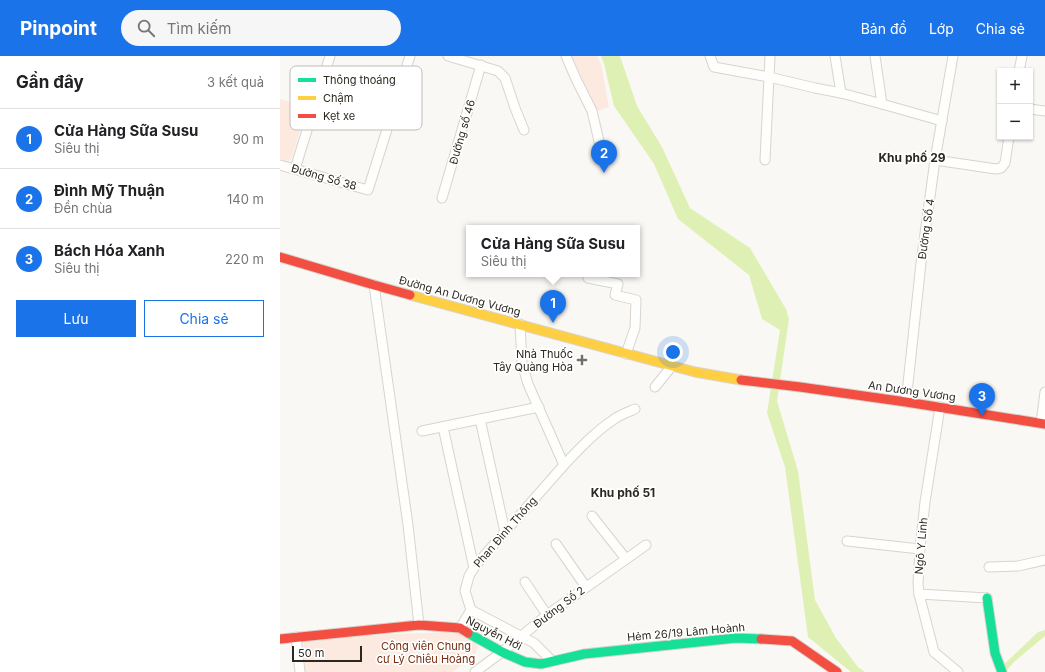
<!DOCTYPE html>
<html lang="vi">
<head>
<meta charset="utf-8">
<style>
	:root { --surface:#fff; --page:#f6f6f6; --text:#202124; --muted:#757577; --line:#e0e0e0; --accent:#1a73e8 }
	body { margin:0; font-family:Inter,sans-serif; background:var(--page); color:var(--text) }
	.controls { position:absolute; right:12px; top:12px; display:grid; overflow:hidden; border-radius:0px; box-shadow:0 1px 3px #0004 }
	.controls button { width:36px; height:36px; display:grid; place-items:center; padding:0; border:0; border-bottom:1px solid var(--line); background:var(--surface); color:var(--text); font:20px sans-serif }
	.scale { position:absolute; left:12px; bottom:10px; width:70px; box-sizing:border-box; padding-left:4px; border:2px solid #2c2820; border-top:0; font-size:11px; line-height:14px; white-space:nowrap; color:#2c2820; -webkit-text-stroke:3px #fff; paint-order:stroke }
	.you { position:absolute; left:393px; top:296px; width:14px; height:14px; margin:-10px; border:3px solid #fff; border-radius:50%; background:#1a73e8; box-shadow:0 0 0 6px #1a73e833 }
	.badge { display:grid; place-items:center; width:26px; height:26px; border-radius:50%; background:var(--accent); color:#fff; font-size:13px; font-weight:700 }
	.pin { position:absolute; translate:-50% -33px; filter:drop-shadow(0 1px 2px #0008) }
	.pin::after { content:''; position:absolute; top:21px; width:14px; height:12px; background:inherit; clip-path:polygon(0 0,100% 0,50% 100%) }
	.popup { position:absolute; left:186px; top:169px; width:174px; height:52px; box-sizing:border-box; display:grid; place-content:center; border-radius:0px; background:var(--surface); filter:drop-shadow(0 1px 3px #0005); font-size:13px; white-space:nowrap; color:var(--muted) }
	.popup b { font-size:15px; color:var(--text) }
	.popup::after { content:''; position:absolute; left:50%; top:100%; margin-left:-8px; border:8px solid transparent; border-top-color:var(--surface) }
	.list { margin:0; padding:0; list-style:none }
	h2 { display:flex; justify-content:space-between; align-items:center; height:52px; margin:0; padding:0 16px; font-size:17px }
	h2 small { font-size:13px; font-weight:400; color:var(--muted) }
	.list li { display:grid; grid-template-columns:26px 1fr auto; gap:12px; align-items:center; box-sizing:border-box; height:60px; padding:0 16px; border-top:1px solid var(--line) }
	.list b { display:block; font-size:15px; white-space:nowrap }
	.list p { margin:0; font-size:13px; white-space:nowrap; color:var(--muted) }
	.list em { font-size:13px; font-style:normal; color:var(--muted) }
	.actions { display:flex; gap:8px; padding:12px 16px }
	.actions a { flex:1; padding:9px 0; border:1px solid var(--accent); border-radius:0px; text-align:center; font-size:14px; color:var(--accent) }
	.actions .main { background:var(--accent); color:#fff }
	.icon { flex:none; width:22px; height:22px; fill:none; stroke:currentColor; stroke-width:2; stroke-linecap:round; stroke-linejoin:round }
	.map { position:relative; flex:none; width:765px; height:616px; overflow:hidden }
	header { display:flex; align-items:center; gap:24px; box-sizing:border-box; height:56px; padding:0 20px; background:var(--accent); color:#fff }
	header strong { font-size:19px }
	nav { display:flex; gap:22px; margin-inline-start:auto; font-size:14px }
	.search { width:280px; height:36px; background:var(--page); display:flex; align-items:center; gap:10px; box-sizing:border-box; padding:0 14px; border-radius:22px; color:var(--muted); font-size:15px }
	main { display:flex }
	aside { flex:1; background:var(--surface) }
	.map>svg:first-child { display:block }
</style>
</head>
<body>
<header>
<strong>Pinpoint</strong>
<div class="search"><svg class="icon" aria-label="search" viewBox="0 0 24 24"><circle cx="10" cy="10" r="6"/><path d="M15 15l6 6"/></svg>Tìm kiếm</div>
<nav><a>Bản đồ</a><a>Lớp</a><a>Chia sẻ</a></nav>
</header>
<main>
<aside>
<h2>Gần đây<small>3 kết quả</small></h2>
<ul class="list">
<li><span class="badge">1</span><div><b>Cửa Hàng Sữa Susu</b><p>Siêu thị</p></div><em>90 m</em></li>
<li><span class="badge">2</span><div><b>Đình Mỹ Thuận</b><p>Đền chùa</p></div><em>140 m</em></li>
<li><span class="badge">3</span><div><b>Bách Hóa Xanh</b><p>Siêu thị</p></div><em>220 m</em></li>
</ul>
<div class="actions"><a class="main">Lưu</a><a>Chia sẻ</a></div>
</aside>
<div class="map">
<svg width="765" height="616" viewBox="0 0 765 616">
	<rect width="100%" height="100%" fill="#faf8f4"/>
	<g fill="#fce9e0">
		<path d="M292,0H317L321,8L329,51L317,55Z"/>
		<path d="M0,43L24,50L25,56L12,102L8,106L0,103Z"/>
		<path d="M178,576L195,585L198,591L195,599L172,616H25L23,585L28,581Z"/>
	</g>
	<g fill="#dff0b5">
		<path d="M321,0H340L357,50L382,91L410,152L470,192L506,253L509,263L497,345L518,415L535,544L556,582L578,611L585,616H571L528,581L505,411L487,357L500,274L482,263L469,219L398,163L374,108L334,50L324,8Z"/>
		<path d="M765,574V580L735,605L725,616H716L758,576Z"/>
	</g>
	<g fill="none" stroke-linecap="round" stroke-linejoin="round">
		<g stroke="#d8d4ce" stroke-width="11">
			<g id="street">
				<path d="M168,0L218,15L225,22L235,52L244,74"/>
				<path d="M286,0L296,23L312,55L324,107"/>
				<path d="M430,0L434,11L489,21L535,32L561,37L602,48L662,65"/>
				<path d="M555,0L561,37"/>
				<path d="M595,0L602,48"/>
				<path d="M739,15L742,0"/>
				<path d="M750,53L765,55"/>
				<path d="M485,104L490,0"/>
				<path d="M655,104L716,113L721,112L725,107L729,81"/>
				<path d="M0,109L88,134L130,0"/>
				<path d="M15,113L50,0"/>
				<path d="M162,142L201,9"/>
				<path d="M308,222L338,228L335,239L356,244L355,272L346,298"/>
				<path d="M94,229L128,469L139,569"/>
				<path d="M240,268L242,307L248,328L284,409"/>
				<path d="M375,331L392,310"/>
				<path d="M626,346L641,207L655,104L673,0"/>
				<path d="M660,351L645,446L640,493L638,528L639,538L654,596L678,616"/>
				<path d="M200,363L225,476"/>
				<path d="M761,367L765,336"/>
				<path d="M163,371L194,512"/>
				<path d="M142,375L259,351"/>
				<path d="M312,460L346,503"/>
				<path d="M567,485L640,493"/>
				<path d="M276,488L306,531"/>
				<path d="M709,511L738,510L765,504"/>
				<path d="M245,526L267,559"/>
				<path d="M639,538L707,542"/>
				<path d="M191,554L254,587L272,605"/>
				<path d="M180,572L191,554L185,535L189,520L195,510L284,409C299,393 315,376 333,364C339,359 348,356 355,353"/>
				<path d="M16,581L20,616"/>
				<path d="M195,616L222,596L267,559L366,489"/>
			</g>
		</g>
		<g stroke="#d8d4ce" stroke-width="11">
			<g id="fast">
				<path d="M707,542L715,597L722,616"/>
				<path d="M188,577L222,596L245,606L261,608L304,598L456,582L481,583"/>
			</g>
		</g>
		<g stroke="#d8d4ce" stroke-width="11">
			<path id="slow" d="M130,239L415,316L461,324"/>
		</g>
		<g stroke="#d8d4ce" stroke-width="11">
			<g id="jam">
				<path d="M0,201L94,229L130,239"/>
				<path d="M461,324L520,331L626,346L765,368"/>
				<path d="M0,583L139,569L180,572L188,577"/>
				<path d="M481,583L512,585L557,616"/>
			</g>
		</g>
		<use href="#street" stroke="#fefefd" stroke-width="9"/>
		<use href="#fast" stroke="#16e098" stroke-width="9"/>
		<use href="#slow" stroke="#ffcf43" stroke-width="9"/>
		<use href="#jam" stroke="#f24e42" stroke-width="9"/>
	</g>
	<path fill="#74716a" stroke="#fff" stroke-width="1.5" d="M300 298h4v4h4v4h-4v4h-4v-4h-4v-4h4z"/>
	<g text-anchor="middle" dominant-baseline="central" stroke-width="3.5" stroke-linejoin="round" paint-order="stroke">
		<g font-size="11" fill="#2c2820" stroke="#fff">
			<text transform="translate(182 76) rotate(-74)">Đường số 46</text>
			<text transform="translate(44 121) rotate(16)">Đường Số 38</text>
			<text transform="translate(646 173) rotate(-82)">Đường Số 4</text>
			<text transform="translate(180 240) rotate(15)">Đường An Dương Vương</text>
			<text transform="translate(632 335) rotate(8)">An Dương Vương</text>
			<text transform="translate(225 476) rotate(-49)">Phan Đình Thông</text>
			<text transform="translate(641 490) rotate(-85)">Ngô Y Linh</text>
			<text transform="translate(279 551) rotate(-37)">Đường Số 2</text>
			<text transform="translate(406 576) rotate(-5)">Hẻm 26/19 Lâm Hoành</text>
			<text transform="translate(214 577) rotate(27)">Nguyễn Hới</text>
		</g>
		<g font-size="11" fill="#2c2820" stroke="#fff" text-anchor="end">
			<text x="293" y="298">Nhà Thuốc<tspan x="293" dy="13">Tây Quàng Hòa</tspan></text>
		</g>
		<g font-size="11" fill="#742b0d" stroke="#fff">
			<text x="146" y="590">Công viên Chung<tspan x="146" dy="13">cư Lý Chiêu Hoàng</tspan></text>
		</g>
		<g font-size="12" font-weight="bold" fill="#2c2820" stroke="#fff">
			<text x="632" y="101">Khu phố 29</text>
			<text x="343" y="436">Khu phố 51</text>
		</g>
	</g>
	<rect x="10" y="10" width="132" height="64" rx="6" fill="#fff" stroke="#c0bebc" stroke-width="1"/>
	<rect x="18" y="22" width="18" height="4" fill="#16e098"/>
	<rect x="18" y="40" width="18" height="4" fill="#ffcf43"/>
	<rect x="18" y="58" width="18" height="4" fill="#f24e42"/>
	<g font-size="11" fill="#2c2820">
		<text x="43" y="28">Thông thoáng</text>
		<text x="43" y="46">Chậm</text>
		<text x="43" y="64">Kẹt xe</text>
	</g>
</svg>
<div class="controls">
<button>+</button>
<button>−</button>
</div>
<div class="scale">50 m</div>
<div class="you"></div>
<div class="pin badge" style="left:273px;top:267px">1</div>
<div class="popup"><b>Cửa Hàng Sữa Susu</b>Siêu thị</div>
<div class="pin badge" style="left:324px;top:117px">2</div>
<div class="pin badge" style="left:702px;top:360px">3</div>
</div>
</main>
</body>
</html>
